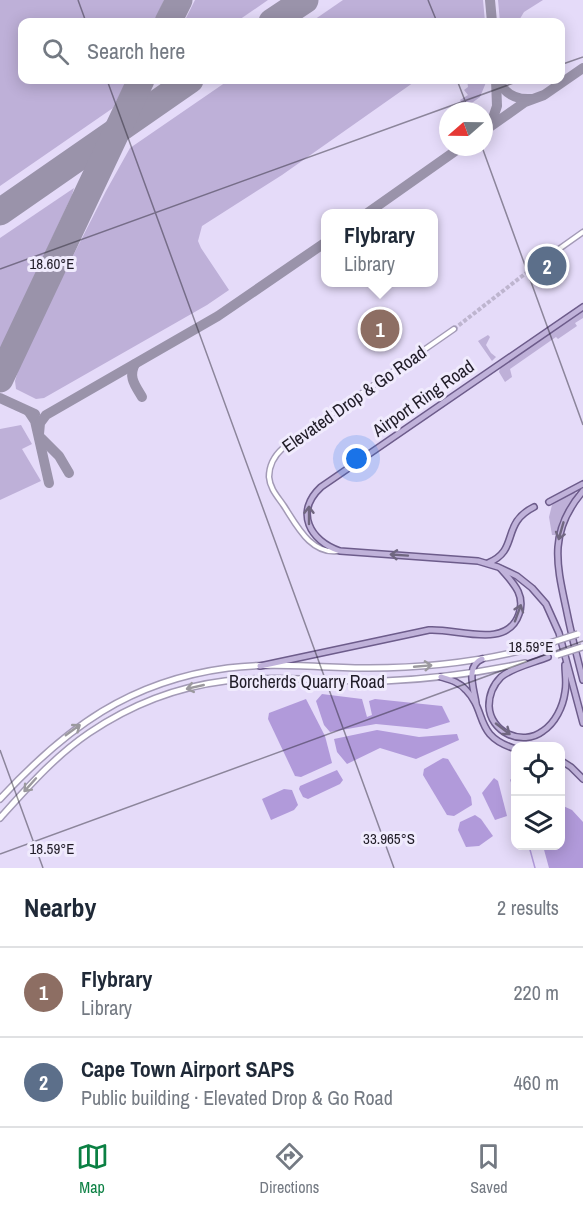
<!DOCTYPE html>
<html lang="en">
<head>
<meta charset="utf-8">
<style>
	:root { --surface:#fff; --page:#f2f2f3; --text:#1f2937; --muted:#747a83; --line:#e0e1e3; --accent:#0b8043 }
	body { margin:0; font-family:"Archivo Narrow",sans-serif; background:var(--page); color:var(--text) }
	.controls { position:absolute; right:18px; bottom:18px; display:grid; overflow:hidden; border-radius:12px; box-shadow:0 3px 15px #0003 }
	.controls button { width:54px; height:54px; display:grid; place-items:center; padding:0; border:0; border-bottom:2px solid var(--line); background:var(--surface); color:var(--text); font:30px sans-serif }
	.compass { position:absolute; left:439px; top:102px; width:54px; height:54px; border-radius:50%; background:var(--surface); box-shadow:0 3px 15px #0003; rotate:250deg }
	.you { position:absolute; left:357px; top:459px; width:21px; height:21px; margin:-15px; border:4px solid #fff; border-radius:50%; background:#1a73e8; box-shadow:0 0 0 9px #1a73e833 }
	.badge { display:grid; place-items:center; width:39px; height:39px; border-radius:50%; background:var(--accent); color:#fff; font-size:20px; font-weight:700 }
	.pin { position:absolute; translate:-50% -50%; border:3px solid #fff; box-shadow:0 2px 6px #0006 }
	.popup { position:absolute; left:321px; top:209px; width:117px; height:78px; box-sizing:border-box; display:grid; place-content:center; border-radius:12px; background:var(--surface); filter:drop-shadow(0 2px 4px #0005); font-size:20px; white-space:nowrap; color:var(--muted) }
	.popup b { font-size:22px; color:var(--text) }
	.popup::after { content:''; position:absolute; left:50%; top:100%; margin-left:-12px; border:12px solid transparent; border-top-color:var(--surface) }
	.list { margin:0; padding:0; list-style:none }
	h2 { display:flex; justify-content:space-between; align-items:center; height:78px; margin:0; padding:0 24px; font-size:26px }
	h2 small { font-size:20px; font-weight:400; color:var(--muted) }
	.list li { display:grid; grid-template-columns:39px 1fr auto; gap:18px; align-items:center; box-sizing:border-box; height:90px; padding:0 24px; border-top:2px solid var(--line) }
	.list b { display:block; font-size:22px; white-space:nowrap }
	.list p { margin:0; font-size:20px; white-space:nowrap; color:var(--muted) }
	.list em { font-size:20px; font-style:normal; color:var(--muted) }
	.icon { flex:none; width:33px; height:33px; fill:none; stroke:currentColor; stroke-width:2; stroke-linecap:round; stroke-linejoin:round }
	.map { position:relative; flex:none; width:583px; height:868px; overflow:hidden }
	.search { position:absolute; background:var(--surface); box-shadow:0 3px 15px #0003; left:18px; right:18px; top:18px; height:66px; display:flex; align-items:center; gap:15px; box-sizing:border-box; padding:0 21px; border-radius:12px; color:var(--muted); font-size:22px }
	.sheet { height:258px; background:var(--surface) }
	nav { display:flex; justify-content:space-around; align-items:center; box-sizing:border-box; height:84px; border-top:2px solid var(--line); background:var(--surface); font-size:16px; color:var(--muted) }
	nav a { display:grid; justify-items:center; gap:3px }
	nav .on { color:var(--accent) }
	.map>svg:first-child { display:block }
</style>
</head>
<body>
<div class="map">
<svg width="583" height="868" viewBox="0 0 583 868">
	<rect width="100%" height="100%" fill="#e5dbf9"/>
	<g fill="#beb0d8">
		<path d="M0,0H164L154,22H22V80H127L113,108L0,186Z"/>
		<path d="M195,0H268L236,22H184Z"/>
		<path d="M343,0H483L485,22H311Z"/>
		<path d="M498,0H543L524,12L518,22H500Z"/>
		<path d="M229,80H417L282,175L202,226L198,241L201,248L229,290L207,305L44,398L36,399L16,389L15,381L23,354L106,191L130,148Z"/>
		<path d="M467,80H487L480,97L465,108L460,100L468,95L464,90L468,87Z"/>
		<path d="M74,188L72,195L0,350V238Z"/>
		<path d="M583,311V318L575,323L577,326L558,339L556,337L510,369L512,377L505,382L499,372L500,368Z"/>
		<path d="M488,335L490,337L486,345L491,353L496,357L492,361L478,341Z"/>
		<path d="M21,425L32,444L22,449L41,481L0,500V429Z"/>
		<path d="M574,492L577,494L560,521L556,535H552L549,517L552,505Z"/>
	</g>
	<g fill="#b19ada">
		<path d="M322,694L362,699L367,717L372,715L369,701L375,699L442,706L450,722L427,729L376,724L330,732L324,725L316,701Z"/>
		<path d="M306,699L325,736L332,763L301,777L295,776L268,719L269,713Z"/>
		<path d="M377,730L419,737L457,734L459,740L416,759L380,748L347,764L337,752L334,739Z"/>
		<path d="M443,758L448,759L471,797L472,805L454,816L447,815L423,775L424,769Z"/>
		<path d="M337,770L343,780L340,784L308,799L303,797L299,789L300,786Z"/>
		<path d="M494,778L498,781L507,816L495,820L482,793Z"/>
		<path d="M284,789L292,790L298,805L294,810L271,820L262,799Z"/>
		<path d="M561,805L572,810L583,822V868H549L543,846H560Z"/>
		<path d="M475,815L481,819L493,836L479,846L466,847L458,830L460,822Z"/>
	</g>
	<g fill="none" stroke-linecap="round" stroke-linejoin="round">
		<g stroke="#b19ada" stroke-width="1.5">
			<path d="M511,780L516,796"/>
			<path d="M529,846L535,868"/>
		</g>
		<g stroke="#9a93aa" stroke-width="10">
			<path d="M490,0L492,22"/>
			<path d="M498,80C504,93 516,100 531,99"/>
			<path d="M491,124L497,106L496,80"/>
			<path d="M484,131L525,102L544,95L583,68"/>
			<path d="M366,214L461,147"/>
			<path d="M135,364C128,377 135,385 142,397"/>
			<path d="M0,398L35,414"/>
			<path d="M29,412L35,421L49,483"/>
			<path d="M39,434L40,423L46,415L218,316L326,242"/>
			<path d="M41,438L59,456L69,473"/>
		</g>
		<g stroke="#9a93aa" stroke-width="27">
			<path d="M168,22L179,0"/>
			<path d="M272,22L305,0"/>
			<path d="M0,212L190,80"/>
			<path d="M0,379L141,80"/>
		</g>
		<path stroke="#beb5cf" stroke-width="4" stroke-dasharray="4 2" stroke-linecap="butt" d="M454,329L535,266"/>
		<g stroke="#a39ab6" stroke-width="7">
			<g id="minor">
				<path d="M535,266L583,232"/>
				<path d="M339,551C311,555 297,526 284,506C278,497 270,489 269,477C269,465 274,456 283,448L454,329"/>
			</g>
		</g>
		<g stroke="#a39ab6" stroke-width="8">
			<g id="secondary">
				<path d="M0,799C66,728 129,681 228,668C274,662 322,668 369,668C431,668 494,660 553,642"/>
				<path d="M0,818C28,787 55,756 89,733C129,706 176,687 225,681C278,675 331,682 384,681C432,679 478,673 525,663"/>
			</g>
		</g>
		<g stroke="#6d5c8b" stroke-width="8">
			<g id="primary">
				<path d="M583,307L321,487C294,512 310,541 340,551L478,561L498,567L517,576L532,588L546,604L559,633L583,723"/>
				<path d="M583,491C549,531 556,562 566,608C571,633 577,657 583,680"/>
				<path d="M549,502L583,484"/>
				<path d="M488,563C520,550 500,524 534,507"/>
				<path d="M548,657C533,663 513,667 501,677C493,685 489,694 489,706C490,732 522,747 543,731C555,723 563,707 565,692C567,683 565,674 565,665"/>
				<path d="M260,666L429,630C457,628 507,650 519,614C526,594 512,582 501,569"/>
				<path d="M441,677C451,680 459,682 466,690C488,712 473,736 516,749"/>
				<path d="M476,703C474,689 465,666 482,659"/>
				<path d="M560,760L571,767L583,779"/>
			</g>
		</g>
		<use href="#minor" stroke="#fff" stroke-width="4"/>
		<use href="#secondary" stroke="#fff" stroke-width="5"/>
		<use href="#primary" stroke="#c0b2da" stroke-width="5"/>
		<g stroke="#a39ab6" stroke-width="8" stroke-linecap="butt">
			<g id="secondary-bridge">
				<path d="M553,642L578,634"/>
				<path d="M557,655L582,647"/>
			</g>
		</g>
		<use href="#secondary-bridge" stroke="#fff" stroke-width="5"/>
	</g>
	<defs><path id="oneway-shaft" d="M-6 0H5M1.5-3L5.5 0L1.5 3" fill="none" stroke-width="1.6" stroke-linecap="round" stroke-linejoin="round" transform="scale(1.5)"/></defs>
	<g stroke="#706780">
		<use href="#oneway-shaft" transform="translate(309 515) rotate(-90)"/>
		<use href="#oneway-shaft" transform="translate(561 531) rotate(106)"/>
		<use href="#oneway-shaft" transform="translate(399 555) rotate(-176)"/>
		<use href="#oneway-shaft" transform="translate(518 613) rotate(-70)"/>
		<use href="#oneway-shaft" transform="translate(503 729) rotate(38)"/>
	</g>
	<g stroke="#9b999e">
		<use href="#oneway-shaft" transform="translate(423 666) rotate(-5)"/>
		<use href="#oneway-shaft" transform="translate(195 687) rotate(167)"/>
		<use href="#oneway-shaft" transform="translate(73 730) rotate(-36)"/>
		<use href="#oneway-shaft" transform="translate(30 785) rotate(132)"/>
	</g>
	<path fill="none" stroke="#201c27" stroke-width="1.5" stroke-opacity="0.45" d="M78,0L86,22M428,0L437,22M560,65L583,57M107,80L394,868M457,80L469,111M482,147L583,425M0,269L522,80M0,750L43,868M0,854L583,641"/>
	<g text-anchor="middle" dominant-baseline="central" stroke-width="6" stroke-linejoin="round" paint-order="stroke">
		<g font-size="18" fill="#201c27" stroke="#f0ebfd">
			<text transform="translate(423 398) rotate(-35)">Airport Ring Road</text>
			<text transform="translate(354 399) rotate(-35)">Elevated Drop &amp; Go Road</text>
			<text x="307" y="681">Borcherds Quarry Road</text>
		</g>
	</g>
	<g font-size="15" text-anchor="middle" fill="#201c27" stroke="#f0ebfd" stroke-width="6" stroke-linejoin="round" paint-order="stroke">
		<text x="52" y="269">18.60°E</text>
		<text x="531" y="652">18.59°E</text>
		<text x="389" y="844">33.965°S</text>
		<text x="52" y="854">18.59°E</text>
	</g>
</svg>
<div class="controls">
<button><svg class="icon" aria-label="locate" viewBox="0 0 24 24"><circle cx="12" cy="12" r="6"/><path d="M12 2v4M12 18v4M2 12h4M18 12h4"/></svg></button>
<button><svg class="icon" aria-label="layers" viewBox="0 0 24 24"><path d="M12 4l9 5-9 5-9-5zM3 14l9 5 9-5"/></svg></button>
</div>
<svg class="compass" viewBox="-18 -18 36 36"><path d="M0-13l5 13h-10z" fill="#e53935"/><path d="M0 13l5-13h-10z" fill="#747a83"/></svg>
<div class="you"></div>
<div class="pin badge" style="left:380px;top:329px;background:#8d6e63">1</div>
<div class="popup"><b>Flybrary</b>Library</div>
<div class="pin badge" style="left:547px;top:266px;background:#5c6f8a">2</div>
<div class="search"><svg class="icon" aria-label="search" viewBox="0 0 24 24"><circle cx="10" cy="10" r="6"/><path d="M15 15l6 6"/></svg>Search here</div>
</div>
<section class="sheet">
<h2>Nearby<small>2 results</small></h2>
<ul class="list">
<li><span class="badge" style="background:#8d6e63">1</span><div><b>Flybrary</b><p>Library</p></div><em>220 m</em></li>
<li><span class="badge" style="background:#5c6f8a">2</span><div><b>Cape Town Airport SAPS</b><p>Public building · Elevated Drop &amp; Go Road</p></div><em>460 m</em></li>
</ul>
</section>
<nav>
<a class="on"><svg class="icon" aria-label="map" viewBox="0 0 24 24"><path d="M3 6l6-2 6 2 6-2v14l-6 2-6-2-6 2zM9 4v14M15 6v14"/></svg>Map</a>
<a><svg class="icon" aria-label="directions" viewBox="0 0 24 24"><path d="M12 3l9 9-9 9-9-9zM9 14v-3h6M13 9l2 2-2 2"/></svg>Directions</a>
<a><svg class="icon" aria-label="saved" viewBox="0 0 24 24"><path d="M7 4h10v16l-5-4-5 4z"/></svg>Saved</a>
</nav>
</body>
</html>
